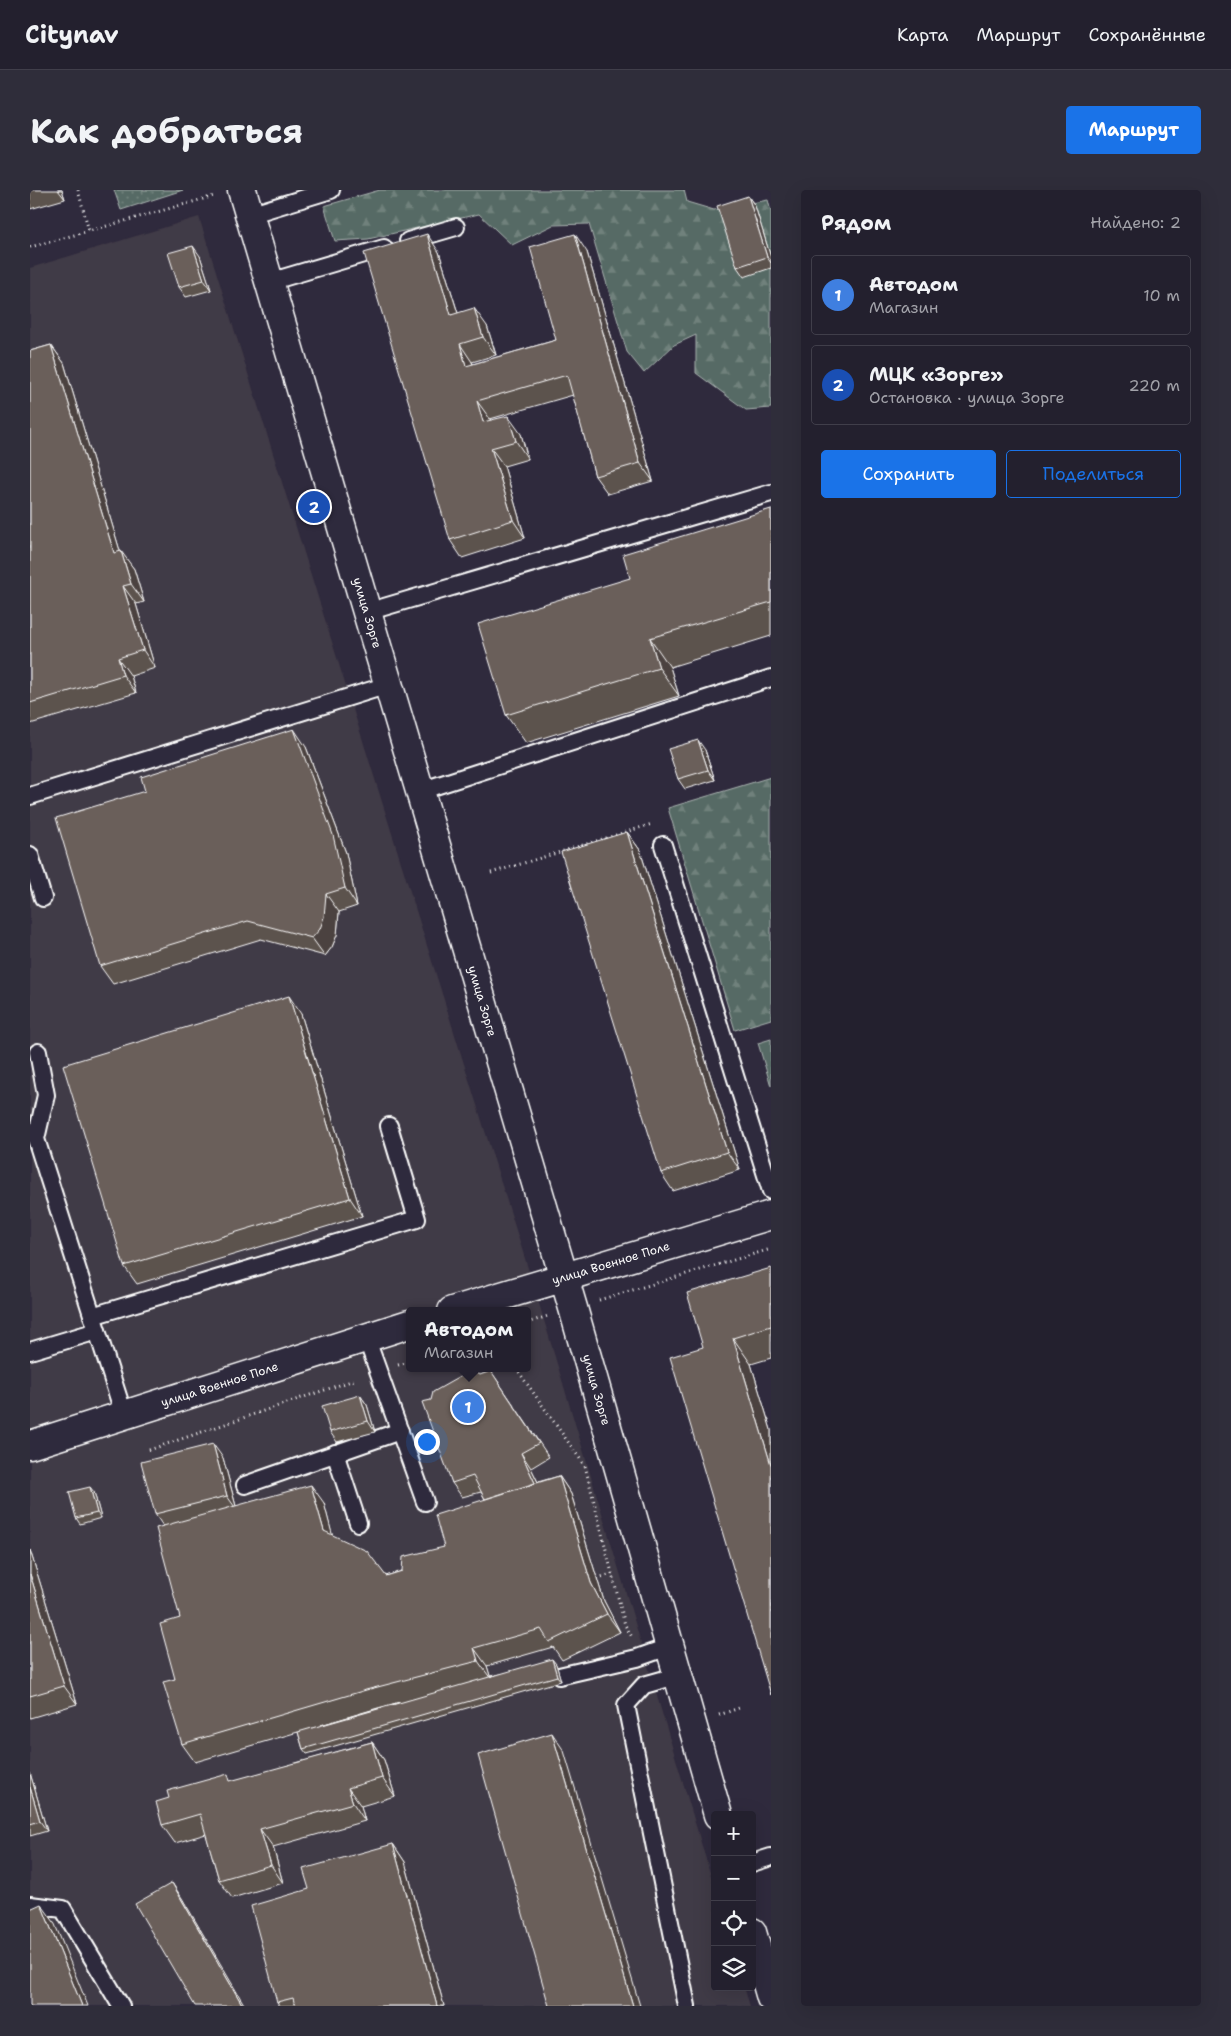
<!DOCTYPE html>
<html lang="ru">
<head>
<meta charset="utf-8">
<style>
	:root { --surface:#23202e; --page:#2f2d3a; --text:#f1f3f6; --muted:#a3a3aa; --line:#403e4a; --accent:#1a73e8 }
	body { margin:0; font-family:"Shantell Sans",sans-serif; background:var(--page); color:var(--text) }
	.controls { position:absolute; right:15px; bottom:15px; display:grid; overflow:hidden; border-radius:5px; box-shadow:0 5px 20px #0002 }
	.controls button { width:45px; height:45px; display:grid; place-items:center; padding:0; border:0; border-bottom:1px solid var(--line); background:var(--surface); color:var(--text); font:25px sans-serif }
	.you { position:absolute; left:396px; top:1251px; width:18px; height:18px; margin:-12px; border:4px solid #fff; border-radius:50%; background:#1a73e8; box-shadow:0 0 0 8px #1a73e833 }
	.badge { display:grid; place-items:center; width:32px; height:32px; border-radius:50%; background:var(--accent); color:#fff; font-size:16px; font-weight:700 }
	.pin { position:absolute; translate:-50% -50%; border:2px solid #fff; box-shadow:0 1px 5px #0006 }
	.popup { position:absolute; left:376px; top:1117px; width:125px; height:65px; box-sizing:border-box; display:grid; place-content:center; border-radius:5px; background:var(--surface); filter:drop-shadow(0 1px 4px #0005); font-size:16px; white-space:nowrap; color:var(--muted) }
	.popup b { font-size:19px; color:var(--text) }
	.popup::after { content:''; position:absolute; left:50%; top:100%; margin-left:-10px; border:10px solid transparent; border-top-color:var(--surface) }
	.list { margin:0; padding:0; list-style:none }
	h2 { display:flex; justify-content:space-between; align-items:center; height:65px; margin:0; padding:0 20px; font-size:21px }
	h2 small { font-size:16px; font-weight:400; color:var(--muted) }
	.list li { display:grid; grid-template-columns:32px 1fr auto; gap:15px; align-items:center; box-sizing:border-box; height:80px; margin:0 10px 10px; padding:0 10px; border:1px solid var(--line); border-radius:5px }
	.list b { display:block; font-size:19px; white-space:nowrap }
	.list p { margin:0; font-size:16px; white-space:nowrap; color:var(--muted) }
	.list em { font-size:16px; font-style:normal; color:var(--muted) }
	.actions { display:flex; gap:10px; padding:15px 20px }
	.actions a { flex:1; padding:11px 0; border:1px solid var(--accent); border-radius:5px; text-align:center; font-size:18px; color:var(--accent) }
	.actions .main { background:var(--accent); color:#fff }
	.icon { flex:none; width:28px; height:28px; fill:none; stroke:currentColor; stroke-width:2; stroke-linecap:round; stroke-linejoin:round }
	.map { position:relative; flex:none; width:741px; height:1816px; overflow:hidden; border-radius:5px }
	header { display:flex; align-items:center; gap:30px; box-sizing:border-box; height:70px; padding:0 25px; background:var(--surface); border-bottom:1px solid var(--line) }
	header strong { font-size:24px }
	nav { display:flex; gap:28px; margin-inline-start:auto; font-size:18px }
	.intro { display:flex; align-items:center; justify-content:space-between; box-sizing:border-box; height:120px; padding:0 30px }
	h1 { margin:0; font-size:35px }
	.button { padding:12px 22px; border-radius:5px; background:var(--accent); color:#fff; font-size:18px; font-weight:700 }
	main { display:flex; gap:30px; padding:0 30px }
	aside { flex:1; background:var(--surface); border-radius:5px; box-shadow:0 5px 20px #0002 }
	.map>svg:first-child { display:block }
</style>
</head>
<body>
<header>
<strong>Citynav</strong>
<nav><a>Карта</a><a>Маршрут</a><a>Сохранённые</a></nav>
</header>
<div class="intro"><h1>Как добраться</h1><a class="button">Маршрут</a></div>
<main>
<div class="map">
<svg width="741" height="1816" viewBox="0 0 741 1816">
	<defs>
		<pattern id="grass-dots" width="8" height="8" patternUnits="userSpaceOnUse" patternTransform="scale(1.25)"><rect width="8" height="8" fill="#576b65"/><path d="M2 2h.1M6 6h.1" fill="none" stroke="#70817c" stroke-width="1.8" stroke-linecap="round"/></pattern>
		<pattern id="forest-firs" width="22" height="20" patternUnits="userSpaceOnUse" patternTransform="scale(1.25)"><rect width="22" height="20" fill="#576b65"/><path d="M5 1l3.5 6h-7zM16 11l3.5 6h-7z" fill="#70817c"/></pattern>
	</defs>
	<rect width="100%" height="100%" fill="#2f2a3d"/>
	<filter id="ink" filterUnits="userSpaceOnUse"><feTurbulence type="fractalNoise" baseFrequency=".02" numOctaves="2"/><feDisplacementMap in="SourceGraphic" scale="10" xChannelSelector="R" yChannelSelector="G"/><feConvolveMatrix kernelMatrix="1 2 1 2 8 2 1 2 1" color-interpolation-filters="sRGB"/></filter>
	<g filter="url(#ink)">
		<path fill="#413a46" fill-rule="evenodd" d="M169,27L507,1107L685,1699V1797H714L720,1816H0V78ZM379,1121H497V1178H379Z"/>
		<path fill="url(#grass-dots)" stroke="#abb5b2" d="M84,0H153L91,20Z"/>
		<g fill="url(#forest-firs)" stroke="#abb5b2">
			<path d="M350,0H654L657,12L684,20L738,10L741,22V218L716,220L666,183V145L644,155L614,183L597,162L559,34L523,35L482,55L449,24L338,49L305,51L294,16Z"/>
			<path d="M741,587V829L705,840L638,618Z"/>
		</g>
		<path fill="#576b65" stroke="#abb5b2" d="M741,849V896L728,853Z"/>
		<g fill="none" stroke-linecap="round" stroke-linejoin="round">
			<g stroke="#fff" stroke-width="20">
				<g id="service">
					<path d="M219,25L301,0"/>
					<path d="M378,51L426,37"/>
					<path d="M239,92L354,58"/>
					<path d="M337,422L741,303"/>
					<path d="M390,601L741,488"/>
					<path d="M0,606L358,495"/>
					<path d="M633,655L741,1001"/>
					<path d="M0,665L13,708"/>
					<path d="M8,862L16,905L6,949L94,1225"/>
					<path d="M62,1126L387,1029L359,936"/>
					<path d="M336,1147L395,1312"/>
					<path d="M0,1161L67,1141"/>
					<path d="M305,1263L328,1333"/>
					<path d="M215,1295L370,1241"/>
					<path d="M529,1486L607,1468L638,1457"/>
					<path d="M646,1486L614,1495L596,1515L657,1816"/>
					<path d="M722,1673L741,1667"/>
					<path d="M0,1715L33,1719L91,1816"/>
				</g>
			</g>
			<g stroke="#fff" stroke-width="31">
				<g id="minor">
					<path id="s1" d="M422,1121L741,1025"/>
					<path id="s2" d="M0,1255L379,1134"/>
				</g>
			</g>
			<g stroke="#fff" stroke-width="31">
				<g id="tertiary">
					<path id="s3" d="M212,0L543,1118L688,1625"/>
					<path d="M722,1742L741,1808"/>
				</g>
			</g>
			<g stroke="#fff" stroke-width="3" stroke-dasharray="1 4" stroke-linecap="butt">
				<path d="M48,0L59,41L184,6"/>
				<path d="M0,57L59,41"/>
				<path d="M461,683L622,634"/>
				<path d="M569,1110L741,1059"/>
				<path d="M497,1133L518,1126"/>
				<path d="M368,1175L379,1172"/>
				<path d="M486,1178L555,1276L595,1435L602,1447"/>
				<path d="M738,1229L741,1227"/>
				<path d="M119,1260L327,1189"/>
				<path d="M567,1388L582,1384"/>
				<path d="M689,1525L712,1517"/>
			</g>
			<use href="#service" stroke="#2f2a3d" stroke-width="16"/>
			<use href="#minor" stroke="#2f2a3d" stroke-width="28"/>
			<use href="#tertiary" stroke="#2f2a3d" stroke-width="28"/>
		</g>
		<g fill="#5c524d" stroke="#fff" fill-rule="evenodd">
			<path d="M0,0H32L35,9L0,19Z"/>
			<path d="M718,6L725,16L741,68V78L714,87L707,77Z"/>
			<path d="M409,62L428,123L457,136L466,165L442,172L443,174L526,150L557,62L623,291L578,304L565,286L543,205L460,229V231L491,244L498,269L474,276L495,348L432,368L420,350Z"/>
			<path d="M170,66L181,100L156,107L149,97Z"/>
			<path d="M21,155L34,173L90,361L104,379L114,412L106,414L125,478L101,486L106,503L0,534V161Z"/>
			<path d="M741,320V446L640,477L649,506L496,553L476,525L600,388Z"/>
			<path d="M276,557L316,663L327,716L309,722L307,745L302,757L295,766L231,749L83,794L70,776L115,601Z"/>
			<path d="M675,560L685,590L655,599L648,589Z"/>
			<path d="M597,642L610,660L710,980L643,1001L631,983Z"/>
			<path d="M271,824L332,1026L107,1094L94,1076Z"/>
			<path d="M741,1078V1168L721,1174L741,1240V1505L673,1157Z"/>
			<path d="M461,1181L519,1267L501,1278L508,1292L529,1286L541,1304L574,1411L590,1442L532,1470L523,1457L457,1476L460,1486L526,1474L531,1491L277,1564L273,1559L268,1542L165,1572L152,1554L145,1489L150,1428L133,1336L125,1324L193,1268L206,1316L294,1313L302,1345L356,1386L372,1381L414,1357L455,1309L451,1302L432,1307L422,1293L401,1210L450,1185ZM370,1512L291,1535L348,1518Z"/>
			<path d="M330,1205L337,1215L345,1242L307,1252L300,1242Z"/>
			<path d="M64,1302L71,1328L50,1334L46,1328Z"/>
			<path d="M0,1360L47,1514L0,1528Z"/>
			<path d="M342,1552L354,1570L365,1606L331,1616L335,1631L243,1657L253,1693L202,1708L189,1690L176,1644L145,1653L132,1635L203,1591Z"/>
			<path d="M0,1583L17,1641L0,1646Z"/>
			<path d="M363,1654L375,1672L414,1816H250L247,1812L279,1699Z"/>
		</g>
		<g fill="#4b423f" stroke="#fff">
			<path d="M28,0H32L35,9Z"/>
			<path d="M718,6L725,16L741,68V73L737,67Z"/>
			<path d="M397,44L409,62L434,143L421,125Z"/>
			<path d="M545,44L557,62L623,291L610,273Z"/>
			<path d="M163,56L170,66L181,100L174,90Z"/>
			<path d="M444,118L457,136L466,165L453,147Z"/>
			<path d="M430,154L442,172L449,194L436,176Z"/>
			<path d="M21,155L34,173L96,381L84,363Z"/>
			<path d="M447,211L460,229L466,250L453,232Z"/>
			<path d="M478,226L491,244L498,269L486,251Z"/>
			<path d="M461,258L474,276L495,348L483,330Z"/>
			<path d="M91,361L104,379L114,412L101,394Z"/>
			<path d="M93,396L106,414L125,478L113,460Z"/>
			<path d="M620,448L640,477L649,506L629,478Z"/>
			<path d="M88,468L101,486L106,503L93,485Z"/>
			<path d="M264,539L276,557L316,663L327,716L315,698Z"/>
			<path d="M668,550L675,560L685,590L678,580Z"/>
			<path d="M597,642L610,660L710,980L697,962Z"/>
			<path d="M296,704L309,722L307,745L302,757L295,766L282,748Z"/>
			<path d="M259,806L271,824L332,1026L320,1008Z"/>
			<path d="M703,1148L721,1174L741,1240V1275Z"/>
			<path d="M330,1205L337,1215L345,1242L338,1231Z"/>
			<path d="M183,1254L193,1268L207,1320L197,1306Z"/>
			<path d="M491,1263L501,1278L517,1311L507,1297Z"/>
			<path d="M529,1286L541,1304L574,1411L590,1442L577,1424L561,1393Z"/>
			<path d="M281,1295L294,1313L306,1359L294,1341Z"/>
			<path d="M60,1297L64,1302L71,1328L67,1323Z"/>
			<path d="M0,1360L47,1514L34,1496L0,1384Z"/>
			<path d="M444,1458L457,1476L461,1489L448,1471Z"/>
			<path d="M522,1469L526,1474L531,1491L527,1486Z"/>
			<path d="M522,1543L534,1561L610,1816H603Z"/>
			<path d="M342,1552L354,1570L365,1606L352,1588Z"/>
			<path d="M0,1583L17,1641L10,1631L0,1597Z"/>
			<path d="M318,1598L331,1616L335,1631L323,1613Z"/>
			<path d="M230,1639L243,1657L253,1693L241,1675Z"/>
			<path d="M363,1654L375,1672L414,1816H407Z"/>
			<path d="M142,1693L152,1708L215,1816H213Z"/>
			<path d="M11,1714L24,1732L58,1816H52Z"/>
		</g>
		<g fill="#6b5f5a" stroke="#fff">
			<path d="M718,6L737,67L707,77L687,16Z"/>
			<path d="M397,44L421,125L444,118L453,147L430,154L436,176L526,150L500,57L545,44L610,273L565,286L537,185L447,211L453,232L478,226L486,251L461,258L483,330L420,350L334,63Z"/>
			<path d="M163,56L174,90L149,97L138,63Z"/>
			<path d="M21,155L84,363L91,361L101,394L93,396L113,460L88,468L93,485L0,513V161Z"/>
			<path d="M741,319V412L620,448L629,478L476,525L448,434L600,388L593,364Z"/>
			<path d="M264,539L303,645L315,698L296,704L294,727L290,739L282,748L218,731L70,776L26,628L115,601L111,587Z"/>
			<path d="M668,550L678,580L648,589L638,559Z"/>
			<path d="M597,642L697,962L631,983L531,662Z"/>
			<path d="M259,806L320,1008L94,1076L33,875Z"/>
			<path d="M741,1078V1136L703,1148L741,1275V1505L640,1167L673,1157L657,1103Z"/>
			<path d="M442,1180L450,1185L461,1181L509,1253L491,1263L505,1293L455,1309L443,1286L422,1293L392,1212L401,1210L403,1202Z"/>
			<path d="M330,1205L338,1231L300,1242L292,1216Z"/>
			<path d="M183,1254L197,1306L125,1324L111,1272Z"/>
			<path d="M529,1286L561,1393L577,1424L519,1452L511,1439L444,1458L448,1471L336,1500L152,1554L133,1492L145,1489L130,1434L150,1428L126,1338L281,1295L294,1341L337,1361L356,1386L372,1381L373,1367L414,1357L405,1325Z"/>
			<path d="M60,1297L67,1323L46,1328L39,1302Z"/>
			<path d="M0,1384L34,1496L0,1506Z"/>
			<path d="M522,1469L527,1486L273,1559L268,1542Z"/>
			<path d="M522,1543L603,1816H519L448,1565Z"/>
			<path d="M342,1552L352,1588L318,1598L323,1613L230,1639L241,1675L189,1690L170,1624L132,1635L126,1612L139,1608L137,1601L198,1584L200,1591Z"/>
			<path d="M0,1597L10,1631L0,1634Z"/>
			<path d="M363,1654L407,1816H265L263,1808L247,1812L221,1716L279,1699L273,1679Z"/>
			<path d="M142,1693L213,1816H165L105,1714Z"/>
			<path d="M11,1714L52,1816H0V1719Z"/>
		</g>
	</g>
	<g text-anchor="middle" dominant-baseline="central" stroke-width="4.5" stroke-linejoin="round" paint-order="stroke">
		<g font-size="12" fill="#fff" stroke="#2f2a3d">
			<text stroke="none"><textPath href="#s3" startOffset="441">улица Зорге</textPath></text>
			<text stroke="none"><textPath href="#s3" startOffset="846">улица Зорге</textPath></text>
			<text stroke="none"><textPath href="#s1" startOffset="166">улица Военное Поле</textPath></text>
			<text stroke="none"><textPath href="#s2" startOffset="199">улица Военное Поле</textPath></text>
			<text stroke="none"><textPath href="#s3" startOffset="1251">улица Зорге</textPath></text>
		</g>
	</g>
</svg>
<div class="controls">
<button>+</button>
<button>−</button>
<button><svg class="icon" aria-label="locate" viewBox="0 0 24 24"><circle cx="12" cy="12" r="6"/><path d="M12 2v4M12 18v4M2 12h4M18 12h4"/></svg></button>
<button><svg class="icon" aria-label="layers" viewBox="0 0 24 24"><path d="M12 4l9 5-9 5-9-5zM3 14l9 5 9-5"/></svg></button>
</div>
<div class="you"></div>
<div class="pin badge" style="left:438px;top:1217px;background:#3f7fe0">1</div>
<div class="popup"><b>Автодом</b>Магазин</div>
<div class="pin badge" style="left:284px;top:317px;background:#1a4fb4">2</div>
</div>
<aside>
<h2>Рядом<small>Найдено: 2</small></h2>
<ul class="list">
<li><span class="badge" style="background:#3f7fe0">1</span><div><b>Автодом</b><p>Магазин</p></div><em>10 m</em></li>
<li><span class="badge" style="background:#1a4fb4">2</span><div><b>МЦК «Зорге»</b><p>Остановка · улица Зорге</p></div><em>220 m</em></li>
</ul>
<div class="actions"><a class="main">Сохранить</a><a>Поделиться</a></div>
</aside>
</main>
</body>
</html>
